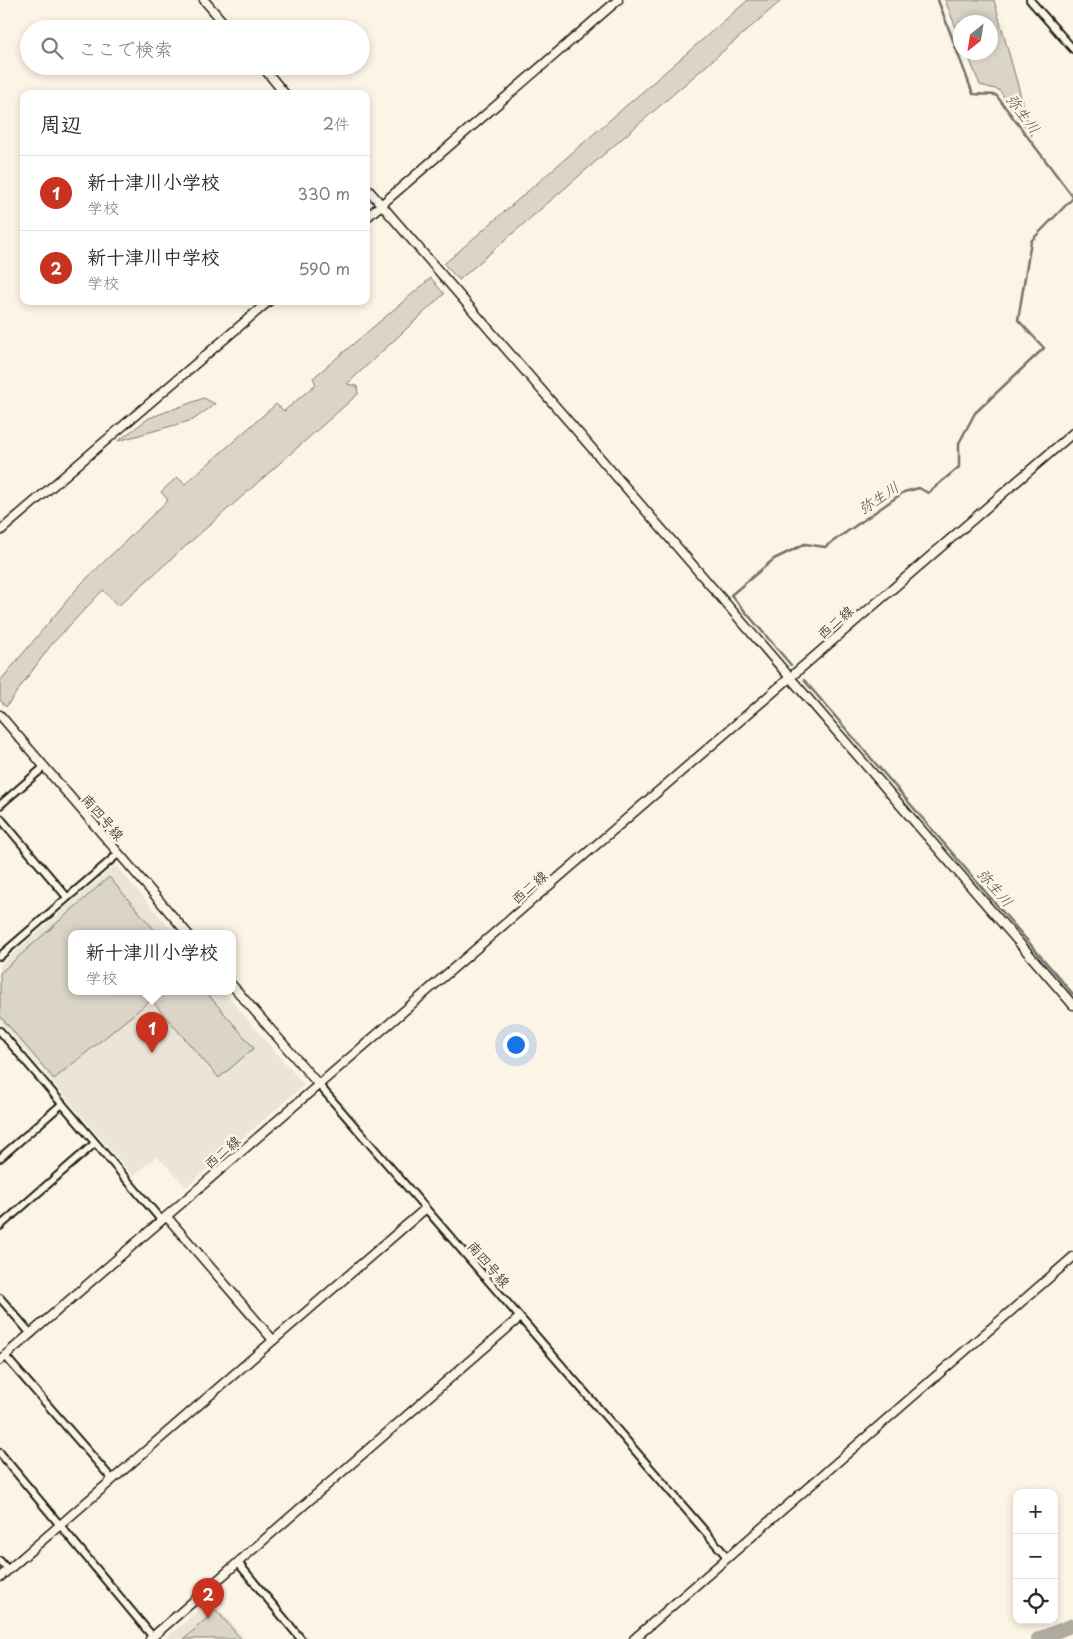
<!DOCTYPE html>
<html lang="ja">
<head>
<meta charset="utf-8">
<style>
	:root { --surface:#fff; --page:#f7f7f7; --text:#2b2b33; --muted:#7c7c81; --line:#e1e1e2; --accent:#c8321e }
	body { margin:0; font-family:"Playpen Sans","Klee One",sans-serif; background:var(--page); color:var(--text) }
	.controls { position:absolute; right:15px; bottom:15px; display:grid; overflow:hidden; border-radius:10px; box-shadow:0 2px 8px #0003 }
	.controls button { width:45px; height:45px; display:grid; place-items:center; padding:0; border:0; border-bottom:1px solid var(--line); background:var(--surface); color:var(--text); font:25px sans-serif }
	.compass { position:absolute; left:953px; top:15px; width:45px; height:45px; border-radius:50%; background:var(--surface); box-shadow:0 2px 8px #0003; rotate:210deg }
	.you { position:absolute; left:515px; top:1044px; width:18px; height:18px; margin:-12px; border:4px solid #fff; border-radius:50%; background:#1a73e8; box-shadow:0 0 0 8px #1a73e833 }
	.badge { display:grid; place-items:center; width:32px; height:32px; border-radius:50%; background:var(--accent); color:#fff; font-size:16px; font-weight:700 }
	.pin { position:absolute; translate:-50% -41px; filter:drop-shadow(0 1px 2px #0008) }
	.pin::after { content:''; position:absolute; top:26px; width:18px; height:15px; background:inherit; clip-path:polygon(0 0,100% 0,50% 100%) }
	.popup { position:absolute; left:68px; top:930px; width:168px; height:65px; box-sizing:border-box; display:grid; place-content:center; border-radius:10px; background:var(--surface); filter:drop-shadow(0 1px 4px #0005); font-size:16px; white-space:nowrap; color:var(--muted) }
	.popup b { font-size:19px; color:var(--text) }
	.popup::after { content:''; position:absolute; left:50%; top:100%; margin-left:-10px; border:10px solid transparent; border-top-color:var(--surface) }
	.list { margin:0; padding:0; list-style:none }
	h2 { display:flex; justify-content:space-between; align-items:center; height:65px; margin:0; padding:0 20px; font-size:21px }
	h2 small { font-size:16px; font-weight:400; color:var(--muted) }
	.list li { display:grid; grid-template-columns:32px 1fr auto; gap:15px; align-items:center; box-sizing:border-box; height:75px; padding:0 20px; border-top:1px solid var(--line) }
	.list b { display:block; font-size:19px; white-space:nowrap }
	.list p { margin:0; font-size:16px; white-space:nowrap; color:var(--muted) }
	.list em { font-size:16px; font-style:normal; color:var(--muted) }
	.icon { flex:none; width:28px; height:28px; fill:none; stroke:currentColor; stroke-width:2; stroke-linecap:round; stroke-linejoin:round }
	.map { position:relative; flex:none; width:1073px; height:1639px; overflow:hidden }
	.search { position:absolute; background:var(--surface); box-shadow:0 2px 8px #0003; left:20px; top:20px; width:350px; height:55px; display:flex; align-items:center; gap:12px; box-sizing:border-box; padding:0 18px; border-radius:28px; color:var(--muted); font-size:19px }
	.panel { position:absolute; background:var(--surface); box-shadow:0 2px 8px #0003; left:20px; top:90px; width:350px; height:215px; border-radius:10px }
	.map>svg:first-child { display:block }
</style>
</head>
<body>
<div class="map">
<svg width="1073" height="1639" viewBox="0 0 1073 1639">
	<rect width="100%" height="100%" fill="#fcf5e5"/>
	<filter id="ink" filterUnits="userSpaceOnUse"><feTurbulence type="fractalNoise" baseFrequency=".02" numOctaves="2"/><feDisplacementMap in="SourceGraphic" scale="10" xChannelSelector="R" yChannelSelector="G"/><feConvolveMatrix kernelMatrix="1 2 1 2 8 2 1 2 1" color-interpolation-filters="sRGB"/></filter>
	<g filter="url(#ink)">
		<g fill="#ebe5d6">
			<path d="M114,866L117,867L175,934H72V992H224L304,1085L186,1187L157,1156L133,1176L0,1021V965Z"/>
			<path d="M211,1600L245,1639H165Z"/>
		</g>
		<g fill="#dbd5c8" stroke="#7c7872">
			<path d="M748,0H782L459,280L444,264Z"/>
			<path d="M945,0H994L1032,136L999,90L980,85L967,53L990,52V22H960V38Z"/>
			<path d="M431,278L444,294L347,384L357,386L358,394L118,606L103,590L51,645L6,707L0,700V681L80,585L168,500L161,492L177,477L185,484L276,404L284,411L316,384L313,378Z"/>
			<path d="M204,398L215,404L193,420L118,441L149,418Z"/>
			<path d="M109,877L158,934H72V992H206L254,1048L219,1078L151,1000L54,1079L0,1016V973Z"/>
			<path d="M216,1610L241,1639H184Z"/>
		</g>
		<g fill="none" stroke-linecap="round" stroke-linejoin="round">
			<g stroke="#75726c" stroke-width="2.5">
				<path d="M938,0L973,94L996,95L1073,197"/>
				<path d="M791,665L731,595L774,559L805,544L825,547L904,492L919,488L928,493L959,467V443L975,413L1044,348L1018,320L1031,241L1073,198"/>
				<path d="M804,680L1073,994"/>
			</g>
			<path stroke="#b0aba1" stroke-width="14" d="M1038,1639L1073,1625"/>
			<g stroke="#1c1c1c" stroke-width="10">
				<g id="minor">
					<path d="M1030,0L1073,49"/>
					<path d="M0,805L44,767"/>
					<path d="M0,818L67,897"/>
					<path d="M0,956L118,854"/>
					<path d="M0,1031L162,1221"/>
					<path d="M319,1085L728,1558"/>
					<path d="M0,1158L62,1104"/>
					<path d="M0,1226L95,1143"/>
					<path d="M0,1298L31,1334"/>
					<path d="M5,1356L112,1479"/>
					<path d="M0,1453L153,1637"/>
					<path d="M0,1561L8,1570"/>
					<path d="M239,1564L301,1639"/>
				</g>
			</g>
			<g stroke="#1c1c1c" stroke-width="11">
				<g id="tertiary">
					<path d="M204,0L229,29"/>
					<path d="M262,66L285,94"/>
					<path d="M366,187L1073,1005"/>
					<path d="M366,218L618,0"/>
					<path d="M0,531L269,301"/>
					<path d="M0,715L188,934"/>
					<path d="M232,985L319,1085"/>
					<path d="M167,1217L273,1340"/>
					<path d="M0,1360L1073,433"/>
					<path d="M0,1577L425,1209"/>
					<path d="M150,1639L519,1318"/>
					<path d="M634,1639L1073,1257"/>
				</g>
			</g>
			<use href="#minor" stroke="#fcf5e5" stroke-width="6"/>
			<use href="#tertiary" stroke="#fcf5e5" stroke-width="8"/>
		</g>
	</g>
	<g text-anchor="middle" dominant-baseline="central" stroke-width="5" stroke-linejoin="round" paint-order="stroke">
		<g font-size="14" fill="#1c1c1c" stroke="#fcf5e5">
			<text transform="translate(835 622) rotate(-41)">西二線</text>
			<text transform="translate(103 817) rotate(49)">南四号線</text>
			<text transform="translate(529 887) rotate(-41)">西二線</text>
			<text transform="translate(222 1152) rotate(-41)">西二線</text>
			<text transform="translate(489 1264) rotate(49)">南四号線</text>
		</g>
		<g font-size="15" font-style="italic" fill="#575551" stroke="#fcf5e5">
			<text transform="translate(1024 113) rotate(53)">弥生川</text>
			<text transform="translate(878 497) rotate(-33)">弥生川</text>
			<text transform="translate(996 887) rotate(49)">弥生川</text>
		</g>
	</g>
</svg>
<div class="controls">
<button>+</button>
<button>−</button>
<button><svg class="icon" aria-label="locate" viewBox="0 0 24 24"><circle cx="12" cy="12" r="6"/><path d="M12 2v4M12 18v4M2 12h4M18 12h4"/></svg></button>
</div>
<svg class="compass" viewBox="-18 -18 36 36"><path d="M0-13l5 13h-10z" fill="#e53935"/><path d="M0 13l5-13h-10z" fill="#7c7c81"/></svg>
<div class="you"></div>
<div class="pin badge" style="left:152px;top:1053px">1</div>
<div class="popup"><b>新十津川小学校</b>学校</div>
<div class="pin badge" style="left:208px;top:1619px">2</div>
<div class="search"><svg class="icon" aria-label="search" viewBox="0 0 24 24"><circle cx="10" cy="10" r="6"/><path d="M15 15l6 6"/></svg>ここで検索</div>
<section class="panel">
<h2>周辺<small>2件</small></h2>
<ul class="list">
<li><span class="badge">1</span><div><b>新十津川小学校</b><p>学校</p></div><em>330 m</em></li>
<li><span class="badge">2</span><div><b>新十津川中学校</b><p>学校</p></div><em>590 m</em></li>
</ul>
</section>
</div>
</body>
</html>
